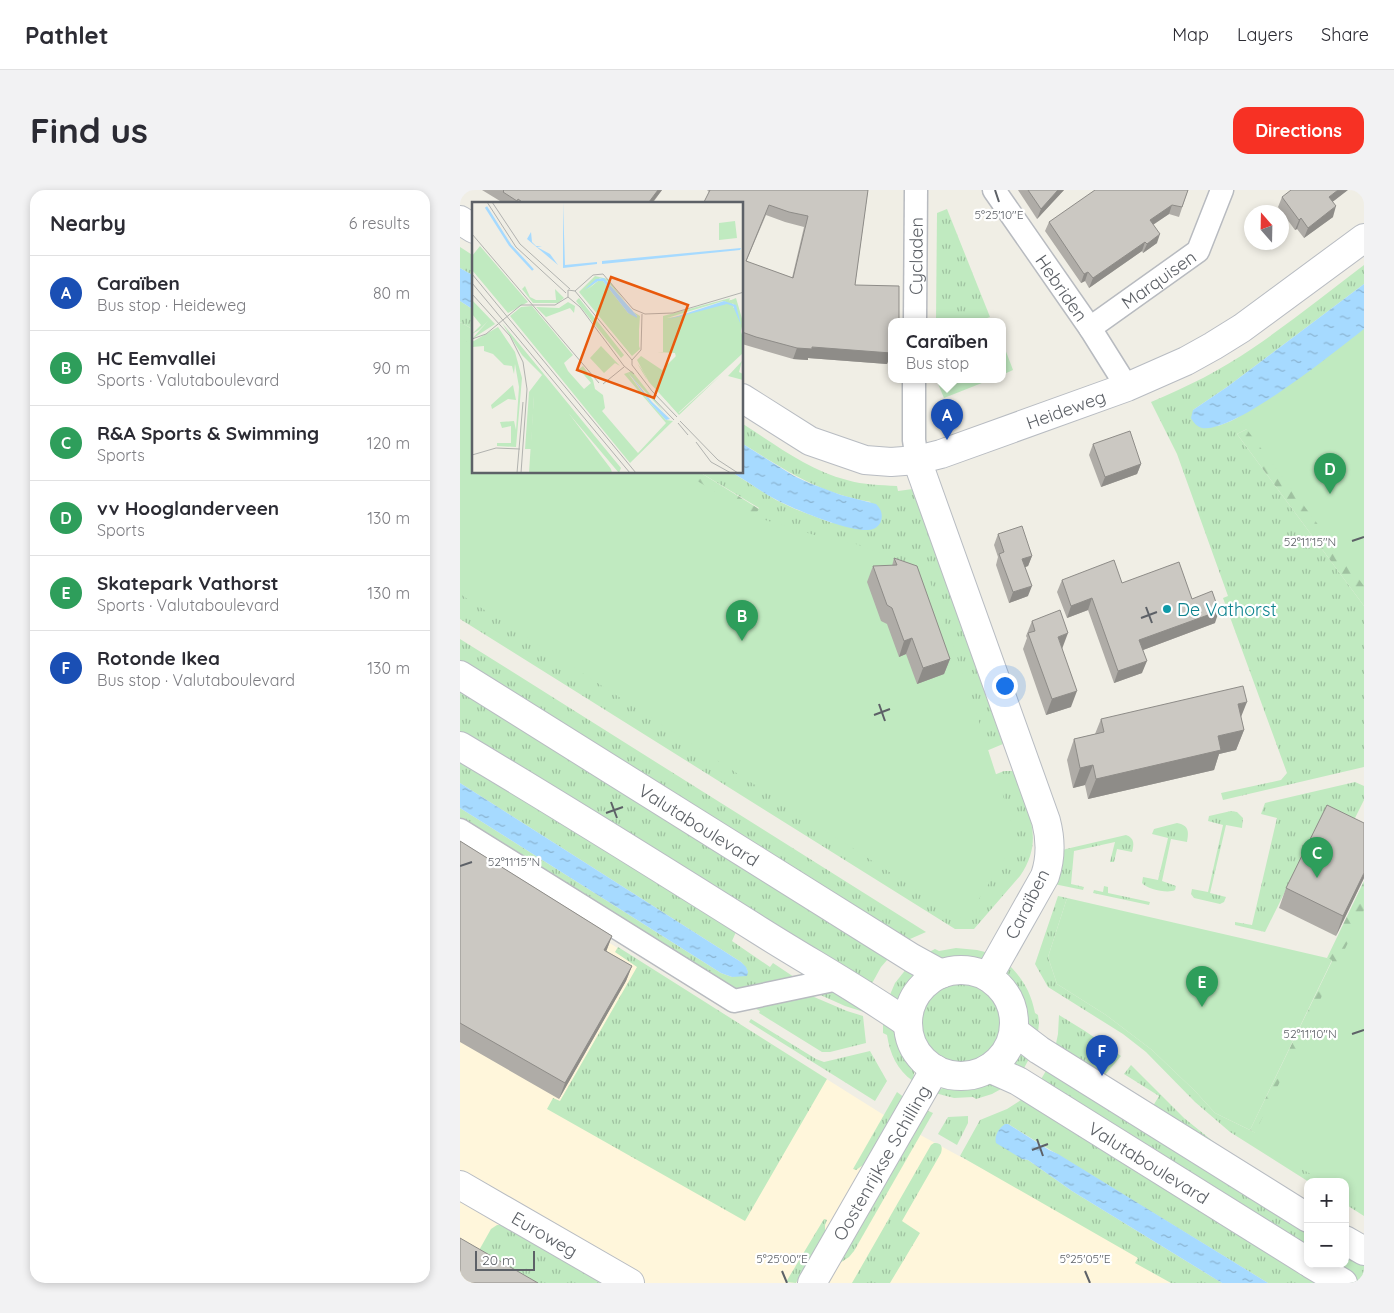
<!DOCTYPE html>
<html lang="en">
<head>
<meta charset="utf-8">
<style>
	:root { --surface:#fff; --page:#f2f2f3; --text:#2b2b33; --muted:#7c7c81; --line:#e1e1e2; --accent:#f73124 }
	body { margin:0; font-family:Quicksand,sans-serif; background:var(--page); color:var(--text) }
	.controls { position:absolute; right:15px; bottom:15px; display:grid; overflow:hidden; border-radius:10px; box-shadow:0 2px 8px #0003 }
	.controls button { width:45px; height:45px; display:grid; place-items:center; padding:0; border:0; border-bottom:1px solid var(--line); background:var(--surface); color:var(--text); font:25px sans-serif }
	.compass { position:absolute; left:784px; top:15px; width:45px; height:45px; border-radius:50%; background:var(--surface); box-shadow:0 2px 8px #0003; rotate:340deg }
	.scale { position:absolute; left:15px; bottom:12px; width:60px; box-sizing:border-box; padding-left:5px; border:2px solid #5d6167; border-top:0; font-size:14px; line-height:18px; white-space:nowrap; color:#5d6167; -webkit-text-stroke:4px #fff; paint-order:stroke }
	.you { position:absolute; left:544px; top:495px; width:18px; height:18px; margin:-12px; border:4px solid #fff; border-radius:50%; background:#1a73e8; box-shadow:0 0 0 8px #1a73e833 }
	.badge { display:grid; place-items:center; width:32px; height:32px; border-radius:50%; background:var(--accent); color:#fff; font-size:16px; font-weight:700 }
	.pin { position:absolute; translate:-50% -41px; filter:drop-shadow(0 1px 2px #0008) }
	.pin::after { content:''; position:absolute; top:26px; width:18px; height:15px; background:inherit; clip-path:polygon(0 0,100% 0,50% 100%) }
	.popup { position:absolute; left:428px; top:128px; width:118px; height:65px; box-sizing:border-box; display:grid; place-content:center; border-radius:10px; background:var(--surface); filter:drop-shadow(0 1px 4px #0005); font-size:16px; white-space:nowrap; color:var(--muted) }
	.popup b { font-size:19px; color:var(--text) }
	.popup::after { content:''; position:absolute; left:50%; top:100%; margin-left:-10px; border:10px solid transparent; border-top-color:var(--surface) }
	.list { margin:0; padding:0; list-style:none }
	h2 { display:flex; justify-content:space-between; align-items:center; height:65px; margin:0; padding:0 20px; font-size:21px }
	h2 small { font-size:16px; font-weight:400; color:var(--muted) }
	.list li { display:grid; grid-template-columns:32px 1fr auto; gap:15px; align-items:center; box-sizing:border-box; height:75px; padding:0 20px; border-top:1px solid var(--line) }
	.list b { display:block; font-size:19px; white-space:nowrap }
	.list p { margin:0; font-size:16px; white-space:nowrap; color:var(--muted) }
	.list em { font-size:16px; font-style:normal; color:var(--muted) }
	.map { position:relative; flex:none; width:904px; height:1093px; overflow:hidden; border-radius:15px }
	header { display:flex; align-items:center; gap:30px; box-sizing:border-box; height:70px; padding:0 25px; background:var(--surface); border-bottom:1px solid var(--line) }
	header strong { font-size:24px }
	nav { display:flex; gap:28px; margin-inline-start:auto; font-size:18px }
	.intro { display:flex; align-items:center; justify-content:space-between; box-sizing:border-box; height:120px; padding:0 30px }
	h1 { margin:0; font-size:35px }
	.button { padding:12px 22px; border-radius:15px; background:var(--accent); color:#fff; font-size:18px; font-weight:700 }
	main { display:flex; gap:30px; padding:0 30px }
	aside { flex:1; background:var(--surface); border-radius:15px; box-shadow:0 2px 8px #0003 }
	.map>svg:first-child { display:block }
</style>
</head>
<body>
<header>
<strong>Pathlet</strong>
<nav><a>Map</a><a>Layers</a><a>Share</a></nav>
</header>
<div class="intro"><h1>Find us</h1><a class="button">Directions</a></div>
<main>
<aside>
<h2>Nearby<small>6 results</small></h2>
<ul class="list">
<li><span class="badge" style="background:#1a4fb4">A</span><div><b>Caraïben</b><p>Bus stop · Heideweg</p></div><em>80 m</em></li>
<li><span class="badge" style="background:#2e9e5b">B</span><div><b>HC Eemvallei</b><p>Sports · Valutaboulevard</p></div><em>90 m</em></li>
<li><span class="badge" style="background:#2e9e5b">C</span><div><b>R&amp;A Sports &amp; Swimming</b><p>Sports</p></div><em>120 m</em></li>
<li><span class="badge" style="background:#2e9e5b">D</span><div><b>vv Hooglanderveen</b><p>Sports</p></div><em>130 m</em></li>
<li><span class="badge" style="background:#2e9e5b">E</span><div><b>Skatepark Vathorst</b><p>Sports · Valutaboulevard</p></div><em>130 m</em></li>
<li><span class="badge" style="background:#1a4fb4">F</span><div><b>Rotonde Ikea</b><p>Bus stop · Valutaboulevard</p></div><em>130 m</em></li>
</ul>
</aside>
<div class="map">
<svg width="904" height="1093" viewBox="0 0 904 1093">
	<defs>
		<pattern id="grass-tufts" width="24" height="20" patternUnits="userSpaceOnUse" patternTransform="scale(1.25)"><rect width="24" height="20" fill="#c0eac0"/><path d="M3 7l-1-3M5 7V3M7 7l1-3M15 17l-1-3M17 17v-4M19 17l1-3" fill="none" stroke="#9fc1a0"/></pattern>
		<pattern id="forest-firs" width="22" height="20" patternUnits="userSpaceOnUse" patternTransform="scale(1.25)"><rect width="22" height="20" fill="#c0eac0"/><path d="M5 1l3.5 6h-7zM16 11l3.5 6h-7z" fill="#9fc1a0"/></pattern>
		<pattern id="water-ripples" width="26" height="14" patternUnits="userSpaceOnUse" patternTransform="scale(1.25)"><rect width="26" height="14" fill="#a6daff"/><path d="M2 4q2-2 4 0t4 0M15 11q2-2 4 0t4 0" fill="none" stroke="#8ab4d2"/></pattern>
	</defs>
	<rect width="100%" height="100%" fill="#f0eee5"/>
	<path fill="#fff6db" d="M0,659L427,927L734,1093H0Z"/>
	<g fill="url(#grass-tufts)">
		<path d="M487,19L530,127L519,131H476L477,23Z"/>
		<path d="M0,57L14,66V86L0,78Z"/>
		<path d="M904,75V94L767,197L733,220L758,236L771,231L798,217L827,219L777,244L904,416V577L763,610L761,603L821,590L827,583L763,408L768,406L717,264L691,212C727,197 761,180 793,158C831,132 867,103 904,75Z"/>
		<path d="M0,111L14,120V140L0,132Z"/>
		<path d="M283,234C316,255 349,280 387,290C404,295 420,295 437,296L438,301L453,299L543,554L519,564L384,389L288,335L299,318L241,283H273L316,310L335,319L372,333L411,312C358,303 327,281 283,254Z"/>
		<path d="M0,389L524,589L544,581H553C567,620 586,648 560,686L514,739H495L0,429Z"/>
		<path d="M0,449L24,464L466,742L450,749L443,755L0,478Z"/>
		<path d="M0,491L428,769L421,777L410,797L0,547Z"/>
		<path d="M0,559L276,742L272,751L310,777L313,773L340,791L283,800L269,799L0,633V618L261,783L272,787L288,782L286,778L281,772L0,593Z"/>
		<path d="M895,592L904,596V610L886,646L859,633L805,742L775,735V732L792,735L817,628L801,624L805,613Z"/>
		<path d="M771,621L777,622L783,628L782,638L766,635L750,703L766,707L764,712L760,714L734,708L731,704L732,699L748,702L763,635L748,631L749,626Z"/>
		<path d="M717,633C729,635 729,642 727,652L711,649L702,691L716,696L715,700C708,704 687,699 682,693L683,687L698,690L708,648L692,644L694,639Z"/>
		<path d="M666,645C675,648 674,655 672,662L657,659L654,672H650L655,652L614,661L611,694L624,697L623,700L594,694L601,661L606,659Z"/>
		<path d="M644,696L648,697V703L690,712L689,715L633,703L634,700L643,702Z"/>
		<path d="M598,706L607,708L588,767L597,794L646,825L692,860L735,901L755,923L798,944L904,1000V1026L885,1014V992H849L770,942L735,912L686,862L663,844L588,797L575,774Z"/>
		<path d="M158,757L367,889L285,1031L87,919L93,908L100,911L177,777L155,762Z"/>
		<path d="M496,758L517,760L529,763L526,767L515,772L484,774L463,765L475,759L479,761Z"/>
		<path d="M546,772C562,787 571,802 575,823L578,825L579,833L577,852L563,835L558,816L548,794L546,785Z"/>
		<path d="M451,773L462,788L449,803L443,817L426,814L435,793Z"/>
		<circle cx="501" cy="833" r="41"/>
		<path d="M370,802L379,803L405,814L404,822L385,816L356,803Z"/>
		<path d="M347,804L387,821L403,826L406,853L370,862H362L299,823L300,821L296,819L298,816Z"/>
		<path d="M599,825L625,841L661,866L644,886L594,863L598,844Z"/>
		<path d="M291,829L356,869L364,872L410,861L427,891L415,911L289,832Z"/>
		<path d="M423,830L441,843L455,877L453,891C437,880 430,864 427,845L423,843Z"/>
		<path d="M556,856L570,867L563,880L547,872Z"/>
		<path d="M671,875L724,928L760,957L693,916L699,906L664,884Z"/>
		<path d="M587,879L848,1033V1066L580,891Z"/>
		<path d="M529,888L550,894L532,904L516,909L513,907L494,908L475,903C486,894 495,895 509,892C515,891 522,889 529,888Z"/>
		<path d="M437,902L445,908L409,971L396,980L393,979Z"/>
		<path d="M569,904L873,1093H808L548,934L562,969L568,970L612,1001L762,1093H711L675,1073L678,1068L500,966L520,930L547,919L558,912Z"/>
		<path d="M464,919L473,923L394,1061L389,1067L380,1073L379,1072Z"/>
		<path d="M508,926V933L497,955L478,944L488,927Z"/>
		<path d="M474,953C481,953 483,956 481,963L442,1031L460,1043L430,1093H392L471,955Z"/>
		<path d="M364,1029L367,1030L365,1035V1043L336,1093L326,1092Z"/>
		<path d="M37,1035H42L143,1093H35L9,1078L31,1039Z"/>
		<path d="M885,1056L904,1067V1093H893L861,1074H885Z"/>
	</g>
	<g fill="url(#forest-firs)">
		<path d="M0,132L14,140V166L0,158Z"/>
		<path d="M827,219L904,392V416L777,244Z"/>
		<path d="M203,283H241L299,319L288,335Z"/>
		<path d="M904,691V762L797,944L790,940L872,771L867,768Z"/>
	</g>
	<g fill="#c0eac0">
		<path d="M904,112V396L767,213Z"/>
		<path d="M0,147L14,156V282L224,283L299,328L364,348L396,354L466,380L508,498L557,649L505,731L0,404Z"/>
		<path d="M542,151L553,180L542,185Z"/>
		<path d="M476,189H532L484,208Z"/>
		<path d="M607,708L867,768L872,770L790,940L755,923L735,901L692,860L646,825L597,794L588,767Z"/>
		<path d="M904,720V1010L885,1001V992H867L790,953Z"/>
	</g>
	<g fill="url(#water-ripples)">
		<path d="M0,78L14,86V120L0,111Z"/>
		<path d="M904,94V139C877,160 774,244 742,238C736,236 734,233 731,228L733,220L767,197Z"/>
		<path d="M283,254L334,286L349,293L381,305L416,314C421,319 423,324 421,331C420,334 417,338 413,339C397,346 331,318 315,309C300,301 287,291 273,283L282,282Z"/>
		<path d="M0,593L281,772L286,777L288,782L287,786L272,787L261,783L0,618Z"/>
		<path d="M545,934H548L589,960L598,964L808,1093H762L612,1001L568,970L562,969L536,953C534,946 539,938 545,934Z"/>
	</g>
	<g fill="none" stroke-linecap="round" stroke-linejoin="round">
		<g stroke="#b8bbc0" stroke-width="25">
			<g id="street">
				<path id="s1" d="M534,0L630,138L667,197"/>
				<path id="s2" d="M455,131L456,0"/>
				<path id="s3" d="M630,138L738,61L762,0"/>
				<path d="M454,189V250L457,270"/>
				<path d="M0,640L274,811L378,789"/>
			</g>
		</g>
		<g stroke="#b8bcc2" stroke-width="30">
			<g id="secondary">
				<path d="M0,30L14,39"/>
				<path id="s4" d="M282,208L350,251L405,270L431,272L457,270L481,264L667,197L726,171L753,156L782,138L904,48"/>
				<path d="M457,270L586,631C591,650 591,668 585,686L528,787"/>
				<path id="s5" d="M0,485L452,768L481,784"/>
				<path d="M0,556C101,616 200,678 300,741C349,772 400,800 447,833"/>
				<circle cx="501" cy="833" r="53"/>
				<path d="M554,841L579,860L848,1028"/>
				<path id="s6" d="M529,878L558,891L848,1072"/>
				<path id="s7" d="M0,995L170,1093"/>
				<path d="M885,1050L904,1061"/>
				<path d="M851,1074L883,1093"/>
				<path id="s8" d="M352,1093L475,879"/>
			</g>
		</g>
		<use href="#street" stroke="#fff" stroke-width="22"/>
		<use href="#secondary" stroke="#fff" stroke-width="28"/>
	</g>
	<g fill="#afaca7" fill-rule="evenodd">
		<path d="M22,0H202L192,14H41L39,13L40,11Z"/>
		<path d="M247,0H408L395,95L430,166L427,174L348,168V170L333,169L292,157L282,154V14L249,2ZM306,25L325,32L344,37L332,88L286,72Z"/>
		<path d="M558,0H604L577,29Z"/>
		<path d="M728,0L719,27L709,24L693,34L697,53L683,63L682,61L629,98L625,91L621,93L585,41L589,32Z"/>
		<path d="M887,0L873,11V27L844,48L837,39L835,40L818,17L822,7Z"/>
		<path d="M633,254L681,274L677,284L641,297L629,265Z"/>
		<path d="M538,344L572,366L568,376L565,377L568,406L549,413L536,375L538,367L534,355Z"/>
		<path d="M434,368L490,469L484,484L457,494L446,464L439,467L427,434L421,431L407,392L413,376H432Z"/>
		<path d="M602,390L662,393L732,409L755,433L683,460L682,483L654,493L628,420L607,428L597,402Z"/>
		<path d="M572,431L602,459L611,517L586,525L563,459L567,448L566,446Z"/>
		<path d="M781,527L784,540L776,560L759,564L754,580L628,609L625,595L613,598L607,570L614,549L635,544L641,529Z"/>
		<path d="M0,651L152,746L146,761L172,776L166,791L99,909L0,852Z"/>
		<path d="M904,688L876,746L819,718L826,698Z"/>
	</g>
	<g fill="#8e8c88">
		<path d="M198,0H202L191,14L189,12Z"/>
		<path d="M598,0H604L577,29L581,19Z"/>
		<path d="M878,0H888L866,17L869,7Z"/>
		<path d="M712,15L709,24L687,39L690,30Z"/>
		<path d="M876,16L873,27L844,48L848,38Z"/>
		<path d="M841,28L837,39L835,40L839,30Z"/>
		<path d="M700,44L697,53L683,63L687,54Z"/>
		<path d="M685,52L682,61L629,98L633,88Z"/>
		<path d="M628,82L625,91L621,93L624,84Z"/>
		<path d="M432,155V166H430L427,174L348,168V170L333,169L337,158Z"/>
		<path d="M681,274L677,284L641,297L645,287Z"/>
		<path d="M572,366L568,376L558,380L562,369Z"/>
		<path d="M572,396L568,406L549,413L553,402Z"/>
		<path d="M632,408L628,420L607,428L611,416Z"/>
		<path d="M759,421L755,433L675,463L679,450Z"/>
		<path d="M608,443L602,459L598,447Z"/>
		<path d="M452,448L446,464L439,467L444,451Z"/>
		<path d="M490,469L484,484L457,494L463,478Z"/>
		<path d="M687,471L682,483L654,493L658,481Z"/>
		<path d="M617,501L611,517L586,525L592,509Z"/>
		<path d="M787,512L779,532L778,514Z"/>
		<path d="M784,540L776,560L759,564L754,580L628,609L636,589L758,546Z"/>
		<path d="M633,575L625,595L613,598L620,578Z"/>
		<path d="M904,683V688L876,746L883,726Z"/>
		<path d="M152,746L146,762L144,760Z"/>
		<path d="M172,776L166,791L99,909L105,893Z"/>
	</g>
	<g fill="#cbc8c2" stroke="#8e8c88" fill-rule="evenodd">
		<path d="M43,0H198L189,12L192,14H65L58,9L57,11L43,2L44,1Z"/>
		<path d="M250,0H408L395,95L439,96V131H432V155H431V163L352,157V159L337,158L296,147L282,142V14H243ZM309,15L329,22L348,26L333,88L286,71Z"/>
		<path d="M568,0H598L581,19Z"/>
		<path d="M635,0H728L722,17L712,15L690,30L700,44L687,54L685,52L633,88L628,82L624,84L589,32Z"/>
		<path d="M831,0H878L869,7L876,16L848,38L841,28L839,30L822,7Z"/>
		<path d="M670,241L681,274L645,287L633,254Z"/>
		<path d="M562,336L572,366L562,369L572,396L553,402L539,364L544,362L538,344Z"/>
		<path d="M434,368L457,376L490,469L463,478L452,448L444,451L432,418L427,415L413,376L437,375Z"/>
		<path d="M654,370L662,393L719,372L732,409L752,401L759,421L679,450L687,471L658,481L632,408L611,416L602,390Z"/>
		<path d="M600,420L608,443L598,447L617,501L592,509L568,443L575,441L572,431Z"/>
		<path d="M783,496L787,512L778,514L784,540L758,546L761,560L636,589L633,575L620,578L614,549L644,542L641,529Z"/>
		<path d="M867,615L904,633V683L883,726L826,698Z"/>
		<path d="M0,651L152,746L144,760L172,776L105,893L0,833Z"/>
		<path d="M0,1048L78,1093H0Z"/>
	</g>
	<path fill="none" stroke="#5d6167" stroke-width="2" d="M535,0L539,12M892,351L904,347M686,417L692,433M681,428L697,422M419,514L425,531M414,525L430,519M151,612L157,628M146,623L163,617M0,676L12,672M892,844L904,840M577,949L583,966M572,960L588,954M322,1081L327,1093M625,1081L630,1093"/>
	<circle fill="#0f9aa8" stroke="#fff" stroke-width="2" cx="707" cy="419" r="5"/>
	<g text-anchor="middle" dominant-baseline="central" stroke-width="4.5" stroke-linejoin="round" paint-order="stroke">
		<g font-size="18" fill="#5d6167" stroke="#fff">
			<text stroke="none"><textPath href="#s2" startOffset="65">Cycladen</textPath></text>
			<text stroke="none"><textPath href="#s3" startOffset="84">Marquisen</textPath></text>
			<text stroke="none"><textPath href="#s1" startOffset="119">Hebriden</textPath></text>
			<text stroke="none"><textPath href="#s4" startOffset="348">Heideweg</textPath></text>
			<text stroke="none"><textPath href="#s5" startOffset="282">Valutaboulevard</textPath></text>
			<text transform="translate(567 714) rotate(-63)">Caraïben</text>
			<text stroke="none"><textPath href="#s8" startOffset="139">Oostenrijkse Schilling</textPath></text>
			<text stroke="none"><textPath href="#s6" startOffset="186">Valutaboulevard</textPath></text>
			<text stroke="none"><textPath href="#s7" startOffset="98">Euroweg</textPath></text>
		</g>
		<g font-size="18" fill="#0d838f" stroke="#fff" text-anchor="start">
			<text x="717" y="419">De Vathorst</text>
		</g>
	</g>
	<g transform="translate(12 12)">
		<rect width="271" height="271" fill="#f0eee5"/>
		<path d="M263,19L265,36L247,38V21ZM8,44L56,100L36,111L0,68V54ZM123,74L136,77L160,109L168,114L166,141L168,147L160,154L107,90ZM128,76L135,79L165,114L156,111L131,79H126L115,88ZM53,84L58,95L64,98H84L83,87L92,96L86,101H61L50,87ZM107,96L152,153L149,156L104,99ZM258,96L257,99L264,96L271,120L268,133L209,150L204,155L203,151L185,150H191V114ZM251,99L262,102V106L195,116ZM0,98L23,122L0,137L16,119L7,128L0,132L9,123L0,112ZM96,100L103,104L102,111L98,106L74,115L64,105L87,106ZM60,104L101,153L92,161L96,169L112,187L119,181L107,167L111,164L121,178L123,187L131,193L133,206L130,209L166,251L194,221L152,172L160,169L192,210L156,171L178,201L194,218L201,219L158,261L38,114L49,105ZM30,121L149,266L147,271L98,213L62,194L59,247H53L57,190L70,173L50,153ZM26,125L43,150L50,176L44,245L25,244V241H39V224L30,226L28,220L42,219L44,228L47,185L43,162L42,172L40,164L32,163L21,152L12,149V144L0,145V140ZM129,144L148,164L143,161L132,171L118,156ZM169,154L165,161L171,169L175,177L207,211L250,172L207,213L174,176L165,161ZM270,159L267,170L271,172V178L256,174ZM41,183L44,198L36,197L20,207L19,203Z" fill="#c0eac0" fill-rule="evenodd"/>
		<path d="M129,80L154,112L167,121V147L160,153L114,92ZM259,98L271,136V151L206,211L177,180L165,158L169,154L190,168L208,150L198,117ZM73,180L139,267L140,271H57L62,192Z" fill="#c0eac0"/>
		<path d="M91,0L93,63L125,60V62L91,66ZM59,30L60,40L64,44H70L65,45L78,52L86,63L55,37ZM269,46L268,48L130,62V59ZM132,76L165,114V116L156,111L131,79H126L112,88L124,77ZM252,99L264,103L269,123L261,104L255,102L194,118ZM157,171L180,200L198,217L194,218L178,201Z" fill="#a6daff"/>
		<path fill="none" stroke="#a6daff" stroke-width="2.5" d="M14,5L38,43L61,68"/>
		<path fill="none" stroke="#b1b2af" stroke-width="1" d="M15,0L44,45L94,91M20,0L48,42L98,87M0,32L127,181M0,72L164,271M0,81L158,271M103,89L121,73L131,72L161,107L173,112L201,111L272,90M0,92L38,134L51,160L55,187L49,271M96,95V88L103,89L160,158V163L180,189L205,215M96,95L108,105L152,164L162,172M0,137L14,132L49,103H83L96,95M160,158L169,148L170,112M131,182L152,165M178,193L202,218M208,219L246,258L266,271M206,221L216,233M224,240L239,260L259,271M0,253L24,246L48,247M45,271L51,200"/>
		<path fill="#e8590c" fill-opacity="0.15" stroke="#e8590c" stroke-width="2.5" d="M139,75L216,103L182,196L105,168Z"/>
		<rect width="271" height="271" fill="none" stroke="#5d6167" stroke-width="2.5"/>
	</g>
	<g font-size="12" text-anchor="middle" fill="#5d6167" stroke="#fff" stroke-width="4.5" stroke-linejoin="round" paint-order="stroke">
		<text x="539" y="29">5°25'10"E</text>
		<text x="850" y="356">52°11'15"N</text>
		<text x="54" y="676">52°11'15"N</text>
		<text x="850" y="848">52°11'10"N</text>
		<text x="322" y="1073">5°25'00"E</text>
		<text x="625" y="1073">5°25'05"E</text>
	</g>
</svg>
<div class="controls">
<button>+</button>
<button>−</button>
</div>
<svg class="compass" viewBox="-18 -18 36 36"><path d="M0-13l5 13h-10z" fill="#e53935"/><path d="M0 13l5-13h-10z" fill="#7c7c81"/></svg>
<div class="scale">20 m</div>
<div class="you"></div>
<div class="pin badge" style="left:487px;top:250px;background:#1a4fb4">A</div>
<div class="popup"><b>Caraïben</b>Bus stop</div>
<div class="pin badge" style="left:282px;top:451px;background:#2e9e5b">B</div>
<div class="pin badge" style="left:857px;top:688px;background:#2e9e5b">C</div>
<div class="pin badge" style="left:870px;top:304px;background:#2e9e5b">D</div>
<div class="pin badge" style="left:742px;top:817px;background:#2e9e5b">E</div>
<div class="pin badge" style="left:642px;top:886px;background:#1a4fb4">F</div>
</div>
</main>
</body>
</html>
